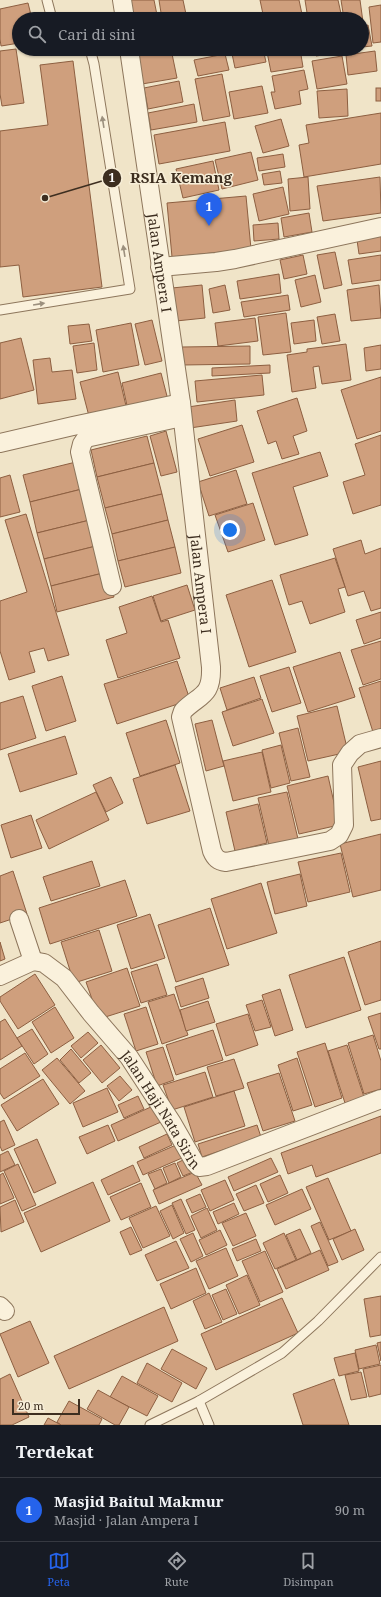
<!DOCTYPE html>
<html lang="id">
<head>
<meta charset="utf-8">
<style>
	:root { --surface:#171b24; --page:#242831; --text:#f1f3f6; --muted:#9ea1a6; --line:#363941; --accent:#2563eb }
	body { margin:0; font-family:"Noto Serif",serif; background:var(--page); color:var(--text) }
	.scale { position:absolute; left:12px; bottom:10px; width:68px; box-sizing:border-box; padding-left:4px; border:2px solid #3d2e20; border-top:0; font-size:11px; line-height:14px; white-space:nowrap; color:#3d2e20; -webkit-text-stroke:3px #f7eed8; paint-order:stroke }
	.you { position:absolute; left:230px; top:530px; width:14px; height:14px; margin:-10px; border:3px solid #fff; border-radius:50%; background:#1a73e8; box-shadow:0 0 0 6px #1a73e833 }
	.badge { display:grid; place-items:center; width:26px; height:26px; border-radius:50%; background:var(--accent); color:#fff; font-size:13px; font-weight:700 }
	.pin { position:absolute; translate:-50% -33px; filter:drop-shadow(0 1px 2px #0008) }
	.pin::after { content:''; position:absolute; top:21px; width:14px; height:12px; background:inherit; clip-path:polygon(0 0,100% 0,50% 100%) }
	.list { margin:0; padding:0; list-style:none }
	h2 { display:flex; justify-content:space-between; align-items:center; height:52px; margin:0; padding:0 16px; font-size:17px }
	h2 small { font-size:13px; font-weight:400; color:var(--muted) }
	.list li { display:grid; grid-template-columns:26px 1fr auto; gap:12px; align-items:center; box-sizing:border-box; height:64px; padding:0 16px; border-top:1px solid var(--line) }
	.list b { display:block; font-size:15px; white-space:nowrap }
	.list p { margin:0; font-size:13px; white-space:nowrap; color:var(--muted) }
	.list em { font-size:13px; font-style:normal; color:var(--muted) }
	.icon { flex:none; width:22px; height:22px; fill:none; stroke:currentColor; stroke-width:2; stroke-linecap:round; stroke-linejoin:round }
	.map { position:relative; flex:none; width:381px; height:1425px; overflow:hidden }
	.search { position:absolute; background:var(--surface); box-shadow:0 1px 3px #0004; left:12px; right:12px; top:12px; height:44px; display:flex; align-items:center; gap:10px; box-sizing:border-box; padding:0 14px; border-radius:22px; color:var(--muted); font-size:15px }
	.sheet { height:116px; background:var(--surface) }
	nav { display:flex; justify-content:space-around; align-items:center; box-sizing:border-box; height:56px; border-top:1px solid var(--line); background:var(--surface); font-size:11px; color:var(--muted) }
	nav a { display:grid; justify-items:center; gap:2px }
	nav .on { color:var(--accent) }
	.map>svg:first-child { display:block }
</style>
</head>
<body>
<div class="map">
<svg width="381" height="1425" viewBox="0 0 381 1425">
	<rect width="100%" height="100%" fill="#f0e4c8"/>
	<g fill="#cf9f7d" stroke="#8d5f41">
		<path d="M126,0H154L157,15L140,19H130Z"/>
		<path d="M159,0H183L187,19H162Z"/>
		<path d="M260,0H299L303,19H264Z"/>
		<path d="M305,0H338L342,18L308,19Z"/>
		<path d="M341,0H360L363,22L362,19H344Z"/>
		<path d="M28,3L32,19H19V43L1,46L0,39V9Z"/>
		<path d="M381,5V42L373,43L369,7Z"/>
		<path d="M255,15V19H230Z"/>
		<path d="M368,25L372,46L362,47V26Z"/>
		<path d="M16,49L24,103L2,106L0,94V51Z"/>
		<path d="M171,49L177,78L142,84L137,56Z"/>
		<path d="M231,49H263L266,62L235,68Z"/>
		<path d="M284,49H300L303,67L271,72L267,52Z"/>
		<path d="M314,49H336L337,53L316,56Z"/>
		<path d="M375,51L377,71L348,75L346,55Z"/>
		<path d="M225,54L229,70L198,76L194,60Z"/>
		<path d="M342,56L347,84L317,89L312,61Z"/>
		<path d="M73,61L102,287L23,297L19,265L0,267V131L48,125L40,65Z"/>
		<path d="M304,70L308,89L299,91L301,104L275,109L271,92H275L272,76Z"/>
		<path d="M222,74L230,116L203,121L195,79Z"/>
		<path d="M179,81L183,102L148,109L144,88Z"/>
		<path d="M262,86L268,113L234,119L229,92Z"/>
		<rect x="376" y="88" width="5" height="13"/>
		<path d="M347,89L348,116L319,118L317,91Z"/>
		<path d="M194,104L197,122L151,130L148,113Z"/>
		<path d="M381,113V164L304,177L299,145L309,143L306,125Z"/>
		<path d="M281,119L289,146L263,153L255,126Z"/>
		<path d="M225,122L230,151L159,164L154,135Z"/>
		<path d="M251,152L258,180L222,189L215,160Z"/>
		<path d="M283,154L285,167L259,171L257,158Z"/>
		<path d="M213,161L219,190L183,198L176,169Z"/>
		<path d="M280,171L282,183L264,185L262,174Z"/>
		<path d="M308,177L310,209L290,211L288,179Z"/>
		<path d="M380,177L381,213L323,221L317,186Z"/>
		<path d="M283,187L289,214L259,221L253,194Z"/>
		<path d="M246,196L251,249L172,257L167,203Z"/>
		<path d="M309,213L312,232L284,237L281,218Z"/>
		<path d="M278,223L279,239L254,241L253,225Z"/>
		<path d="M381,236V251L359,254L357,240Z"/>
		<path d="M335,252L342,285L324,289L317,255Z"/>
		<path d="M303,255L307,274L284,279L280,260Z"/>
		<path d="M381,255V280L352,284L348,260Z"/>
		<path d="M279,274L281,293L240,299L237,281Z"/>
		<path d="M315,275L321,302L301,307L295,280Z"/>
		<path d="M202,285L205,318L176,321L172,288Z"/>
		<path d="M225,285L230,310L213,313L209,289Z"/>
		<path d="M379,285L381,318L351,321L347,290Z"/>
		<path d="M288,295L290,310L244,317L241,302Z"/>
		<path d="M286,313L291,352L263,355L258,317Z"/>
		<path d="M335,314L340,341L322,344L317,317Z"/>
		<path d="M255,318L258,341L218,346L215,323Z"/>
		<path d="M152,320L162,361L145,365L135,324Z"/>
		<path d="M314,320L316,341L294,344L291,323Z"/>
		<path d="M131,323L139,365L103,372L96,330Z"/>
		<path d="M89,324L92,341L70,344L68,326Z"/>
		<path d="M21,338L34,390L0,399V343Z"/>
		<path d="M94,343L97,370L77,373L73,346Z"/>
		<path d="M346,344L351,380L322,384L319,366L313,367L316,388L292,392L287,355L307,352V349Z"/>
		<path d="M381,345V369L366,371L364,348Z"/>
		<path d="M250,346V364L182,365V347Z"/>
		<path d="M50,358L52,372L72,370L76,399L38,404L33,360Z"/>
		<path d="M270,365V373L212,376V368Z"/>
		<path d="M118,372L127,410L90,420L80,382Z"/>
		<path d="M161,373L168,400L128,410L122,383Z"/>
		<path d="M262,375L264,395L197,402L195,381Z"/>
		<path d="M381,377V431L357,439L341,390Z"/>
		<path d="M297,398L307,431L293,436L299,454L282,459L276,441L268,444L257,411Z"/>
		<path d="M235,400L237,421L190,428L188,407Z"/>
		<path d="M242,425L254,462L210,476L198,439Z"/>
		<path d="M166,431L177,472L161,476L150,436Z"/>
		<path d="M381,435V505L353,514L343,482L365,475L355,444Z"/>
		<path d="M147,436L154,463L97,477L91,450Z"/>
		<path d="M320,452L328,476L293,487L308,535L275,545L252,473Z"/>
		<path d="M80,461L86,488L30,502L23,475Z"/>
		<path d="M154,463L162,494L105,508L97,477Z"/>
		<path d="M236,470L247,504L209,516L198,482Z"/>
		<path d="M10,475L20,512L0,517V478Z"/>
		<path d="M86,488L94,519L37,533L30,502Z"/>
		<path d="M162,494L168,520L112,534L105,508Z"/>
		<path d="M253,503L265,540L228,552L215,515Z"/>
		<path d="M26,514L69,655L48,661L44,648L29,652L35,672L9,680L0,651V601L27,592L5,520Z"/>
		<path d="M94,519L100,545L44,559L37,533Z"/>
		<path d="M168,520L175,547L118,561L112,534Z"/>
		<path d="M361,540L365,554L381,548V608L371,611L364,591L348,596L333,549Z"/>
		<path d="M100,545L107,572L51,586L44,559Z"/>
		<path d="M175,547L181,573L125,587L118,561Z"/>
		<path d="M335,558L345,587L338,589L345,612L310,624L302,601L289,605L280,575Z"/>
		<path d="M107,572L114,597L57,612L51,586Z"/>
		<path d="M272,580L296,652L249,667L226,595Z"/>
		<path d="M187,585L195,610L161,621L153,596Z"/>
		<path d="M152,596L161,622L168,620L180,658L118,678L106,640L127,633L119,607Z"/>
		<path d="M381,612V638L364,644L356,620Z"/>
		<path d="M381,641V679L363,685L351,650Z"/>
		<path d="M340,652L355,697L308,712L293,667Z"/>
		<path d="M177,661L190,700L117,724L104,684Z"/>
		<path d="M289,667L301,703L272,712L260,676Z"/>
		<path d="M62,676L76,721L46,731L32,686Z"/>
		<path d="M254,677L261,698L227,710L220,688Z"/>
		<path d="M381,681V729L373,732L359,688Z"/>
		<path d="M23,696L36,738L0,750V703Z"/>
		<path d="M262,699L274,733L233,746L222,712Z"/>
		<path d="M337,706L348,752L308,761L297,716Z"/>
		<path d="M166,720L180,763L140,776L126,733Z"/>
		<path d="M212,720L224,766L206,771L195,724Z"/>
		<path d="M298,728L310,777L291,781L279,733Z"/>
		<path d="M65,736L77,774L20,792L8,754Z"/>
		<path d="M281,745L290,783L271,788L262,750Z"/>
		<path d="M262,752L271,792L233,801L223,761Z"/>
		<path d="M381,761V819L371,821L358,767Z"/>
		<path d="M175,765L190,811L147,824L133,779Z"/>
		<path d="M328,776L339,825L299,834L287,786Z"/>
		<path d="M111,777L123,803L106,812L93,785Z"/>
		<path d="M96,792L109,820L49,849L36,820Z"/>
		<path d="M287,792L298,839L269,846L258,798Z"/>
		<path d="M258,804L267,843L235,851L226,812Z"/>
		<path d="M31,815L42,848L11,858L1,825Z"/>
		<path d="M381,834V890L353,897L340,844Z"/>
		<path d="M341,853L350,892L308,902L298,862Z"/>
		<path d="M92,861L100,886L51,901L43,877Z"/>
		<path d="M13,871L27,914L0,923V876Z"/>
		<path d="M300,874L307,906L275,914L267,882Z"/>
		<path d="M125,880L137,916L50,944L39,908Z"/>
		<path d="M261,883L277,933L227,949L211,899Z"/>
		<path d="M210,908L229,965L176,982L158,925Z"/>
		<path d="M150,914L165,958L131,969L117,925Z"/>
		<path d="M99,930L112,971L74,983L61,942Z"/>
		<path d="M381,941V1000L365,1005L348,952Z"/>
		<path d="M0,942L5,959L0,961Z"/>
		<path d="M344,957L361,1010L306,1028L289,975Z"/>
		<path d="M157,964L167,995L141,1003L131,972Z"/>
		<path d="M127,968L140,1006L99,1019L86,982Z"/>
		<path d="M35,974L55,1005L18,1029L0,1001V997Z"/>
		<path d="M203,978L209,998L181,1007L175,987Z"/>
		<path d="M280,989L293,1030L275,1036L262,995Z"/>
		<path d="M174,994L188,1035L162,1044L148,1002Z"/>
		<path d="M262,1000L271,1027L255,1031L246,1005Z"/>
		<path d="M208,1001L215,1022L186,1031L180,1010Z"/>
		<path d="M55,1007L74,1038L51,1053L32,1022Z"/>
		<path d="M146,1007L158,1044L136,1051L124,1014Z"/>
		<path d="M381,1013V1049H379L368,1017Z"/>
		<path d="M248,1014L258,1045L226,1056L216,1024Z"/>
		<path d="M5,1019L22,1046L0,1060V1022Z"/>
		<path d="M32,1029L48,1054L34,1064L17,1038Z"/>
		<path d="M213,1030L223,1060L176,1075L166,1045Z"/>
		<path d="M88,1032L98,1043L81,1058L71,1046Z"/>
		<path d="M373,1035L381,1061V1089L364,1094L348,1043Z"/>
		<path d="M325,1043L342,1098L315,1107L297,1052Z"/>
		<path d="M101,1045L120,1068L102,1083L83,1060Z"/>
		<path d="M347,1045L364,1097L345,1103L328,1051Z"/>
		<path d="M163,1047L174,1080L157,1086L146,1052Z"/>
		<path d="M71,1049L91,1073L79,1083L60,1060Z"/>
		<path d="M25,1053L40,1076L4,1099L0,1093V1069Z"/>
		<path d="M57,1058L85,1091L70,1104L42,1070Z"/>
		<path d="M297,1058L312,1105L293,1111L278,1065Z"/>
		<path d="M234,1059L244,1088L216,1096L207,1067Z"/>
		<path d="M205,1072L213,1097L172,1110L163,1085Z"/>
		<path d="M279,1073L295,1121L263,1131L247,1083Z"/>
		<path d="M120,1076L132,1090L119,1101L107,1086Z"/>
		<path d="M43,1079L59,1104L17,1131L1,1105Z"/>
		<path d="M107,1088L118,1112L83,1127L73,1103Z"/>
		<path d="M234,1091L245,1126L195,1142L184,1107Z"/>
		<path d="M138,1096L144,1109L124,1118L118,1105Z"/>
		<path d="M153,1106L161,1122L118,1141L111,1125Z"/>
		<path d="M381,1116V1153L316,1177L312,1165L288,1174L281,1153Z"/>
		<path d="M4,1120L15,1145L2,1151L0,1146V1122Z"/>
		<path d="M108,1125L115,1141L87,1154L79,1137Z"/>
		<path d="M257,1125L261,1137L202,1157L198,1144Z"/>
		<path d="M167,1134L172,1145L144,1158L139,1147Z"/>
		<path d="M37,1139L56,1183L34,1193L14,1149Z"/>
		<path d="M176,1145L182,1158L143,1175L137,1162Z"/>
		<path d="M8,1151L15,1165L0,1172V1155Z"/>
		<path d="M187,1158L193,1172L183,1176L177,1163Z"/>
		<path d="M271,1158L278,1172L234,1191L228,1177Z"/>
		<path d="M175,1163L181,1177L169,1183L163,1168Z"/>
		<path d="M18,1164L36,1205L22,1211L4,1171Z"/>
		<path d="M133,1165L140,1181L108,1195L101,1180Z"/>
		<path d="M161,1169L167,1183L155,1189L148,1174Z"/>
		<path d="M195,1172L202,1185L159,1204L153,1190Z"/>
		<path d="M3,1173L14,1198L0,1204V1175Z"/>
		<path d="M280,1175L288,1193L268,1202L260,1184Z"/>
		<path d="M328,1178L351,1231L329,1240L306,1187Z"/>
		<path d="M225,1180L234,1200L210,1211L201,1190Z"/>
		<path d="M93,1182L110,1221L41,1252L24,1213Z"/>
		<path d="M141,1183L151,1207L121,1220L110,1197Z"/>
		<path d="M256,1185L264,1203L244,1211L236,1194Z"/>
		<path d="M302,1189L311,1209L275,1225L266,1205Z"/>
		<path d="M200,1194L206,1207L192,1213L186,1200Z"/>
		<path d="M181,1199L195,1230L186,1234L172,1203Z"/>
		<path d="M15,1200L24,1222L1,1232L0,1207Z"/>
		<path d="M234,1203L239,1214L218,1224L213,1212Z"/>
		<path d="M172,1205L184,1233L173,1239L160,1211Z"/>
		<path d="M156,1206L170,1236L143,1248L129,1218Z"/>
		<path d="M207,1208L217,1230L201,1238L191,1216Z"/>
		<path d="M246,1213L256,1236L233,1246L222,1223Z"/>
		<path d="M320,1222L338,1262L328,1266L311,1226Z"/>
		<path d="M131,1227L142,1250L130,1255L120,1232Z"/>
		<path d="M300,1229L311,1253L297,1260L286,1235Z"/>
		<path d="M355,1229L364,1250L342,1260L333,1239Z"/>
		<path d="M220,1230L227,1245L206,1255L199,1240Z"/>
		<path d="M193,1233L203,1256L191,1262L180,1239Z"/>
		<path d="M284,1233L296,1260L275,1269L263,1243Z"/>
		<path d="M256,1239L261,1251L237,1261L232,1249Z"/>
		<path d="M176,1241L189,1268L157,1281L145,1255Z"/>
		<path d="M226,1248L238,1276L209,1289L196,1261Z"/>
		<path d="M320,1250L329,1270L286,1289L277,1269Z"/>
		<path d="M265,1251L283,1292L260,1302L242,1261Z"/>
		<path d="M196,1268L206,1293L171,1309L160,1284Z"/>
		<path d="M247,1275L260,1305L239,1314L226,1285Z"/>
		<path d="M226,1289L237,1314L223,1320L212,1295Z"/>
		<path d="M209,1293L222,1322L205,1329L193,1301Z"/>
		<path d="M381,1296V1335L370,1337L364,1299Z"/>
		<path d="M282,1298L298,1333L216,1370L201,1334Z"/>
		<path d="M164,1307L178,1341L69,1389L54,1356Z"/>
		<path d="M30,1321L49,1363L18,1377L0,1334Z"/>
		<path d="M381,1342V1361L377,1343Z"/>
		<path d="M376,1345L380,1364L359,1369L355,1350Z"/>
		<path d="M172,1349L207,1368L196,1389L161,1369Z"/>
		<path d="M355,1353L359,1371L339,1376L334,1358Z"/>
		<path d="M147,1363L182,1383L172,1402L137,1383Z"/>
		<path d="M381,1365V1394L369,1397L363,1369Z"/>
		<path d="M361,1372L367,1397L351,1400L345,1375Z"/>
		<path d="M10,1374L29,1417L12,1425H0V1379Z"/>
		<path d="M122,1376L158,1396L147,1416L110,1397Z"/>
		<path d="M334,1379L349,1425H303L293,1394Z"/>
		<path d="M98,1390L129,1407L119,1425H115L87,1409Z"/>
		<path d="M69,1401L102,1419L99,1425H61L57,1422Z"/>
		<path d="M48,1418L61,1425H44Z"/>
	</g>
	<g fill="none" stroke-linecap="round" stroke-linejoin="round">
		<g stroke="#8d765c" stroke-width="11">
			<g id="lane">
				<path d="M47,0L52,19"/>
				<path d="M0,310L130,289L94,64L90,49"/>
				<path d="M199,1401L209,1425"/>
				<path d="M150,1425L199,1401L282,1353L318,1321L381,1257"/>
			</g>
		</g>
		<g stroke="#8d765c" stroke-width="20">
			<g id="street">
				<path d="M122,0L125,19"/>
				<path id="s1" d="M129,49L181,403L211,667C212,697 200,694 183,711L181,717L212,851C215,858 218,861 226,862L330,841L339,835L344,825L342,765L350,753L360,744L381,738"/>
				<path d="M160,267L216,262L235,259L381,227"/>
				<path d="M0,443L73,426L181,403"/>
				<path d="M112,586L80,452L82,444L86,438L182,417"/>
				<path d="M19,919L33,961"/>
				<path id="s2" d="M0,976L33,961L44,963L64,978L91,1013L129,1057L172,1123L195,1163L199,1167L207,1166L381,1099"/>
				<path d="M0,1306L5,1311"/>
			</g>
		</g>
		<use href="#lane" stroke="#faf1dc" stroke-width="9"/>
		<use href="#street" stroke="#faf1dc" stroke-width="18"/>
	</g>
	<defs><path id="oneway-solid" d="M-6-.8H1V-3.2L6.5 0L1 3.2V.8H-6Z"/></defs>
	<g fill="#9c907e">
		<use href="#oneway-solid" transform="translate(103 122) rotate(-99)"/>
		<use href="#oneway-solid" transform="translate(124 251) rotate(-99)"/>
		<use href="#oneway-solid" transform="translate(39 304) rotate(-9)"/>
	</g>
	<g text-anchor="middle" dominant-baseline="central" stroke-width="3" stroke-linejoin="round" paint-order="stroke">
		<g font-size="14" fill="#3d2e20" stroke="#f7eed8">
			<text stroke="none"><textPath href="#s1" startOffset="216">Jalan Ampera I</textPath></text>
			<text stroke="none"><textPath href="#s1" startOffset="540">Jalan Ampera I</textPath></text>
			<text stroke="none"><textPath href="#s2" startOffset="236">Jalan Haji Nata Sirin</textPath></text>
		</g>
	</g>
	<path fill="none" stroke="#3d2e20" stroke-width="1.5" d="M45 198L112 178"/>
	<g fill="#3d2e20" stroke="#f7eed8" stroke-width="1.5">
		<circle cx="45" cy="198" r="4"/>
		<circle cx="112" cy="178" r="10"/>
	</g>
	<g font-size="12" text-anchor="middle" font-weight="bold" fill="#fff">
		<text x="112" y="182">1</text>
	</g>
	<g font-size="15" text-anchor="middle" font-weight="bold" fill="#3d2e20" stroke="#f7eed8" stroke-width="3" stroke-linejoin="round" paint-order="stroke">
		<text x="181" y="183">RSIA Kemang</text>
	</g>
</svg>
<div class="scale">20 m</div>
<div class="you"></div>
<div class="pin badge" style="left:209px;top:226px">1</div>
<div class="search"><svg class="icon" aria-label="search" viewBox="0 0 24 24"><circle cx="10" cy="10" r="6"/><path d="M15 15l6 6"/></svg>Cari di sini</div>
</div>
<section class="sheet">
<h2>Terdekat<small></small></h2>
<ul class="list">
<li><span class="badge">1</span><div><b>Masjid Baitul Makmur</b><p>Masjid · Jalan Ampera I</p></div><em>90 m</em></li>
</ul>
</section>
<nav>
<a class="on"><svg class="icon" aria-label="map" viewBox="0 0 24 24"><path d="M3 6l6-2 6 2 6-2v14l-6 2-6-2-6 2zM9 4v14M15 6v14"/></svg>Peta</a>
<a><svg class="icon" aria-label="directions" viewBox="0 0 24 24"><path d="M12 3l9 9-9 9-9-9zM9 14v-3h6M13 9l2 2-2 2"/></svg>Rute</a>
<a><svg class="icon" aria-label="saved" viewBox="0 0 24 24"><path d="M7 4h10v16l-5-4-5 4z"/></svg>Disimpan</a>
</nav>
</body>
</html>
